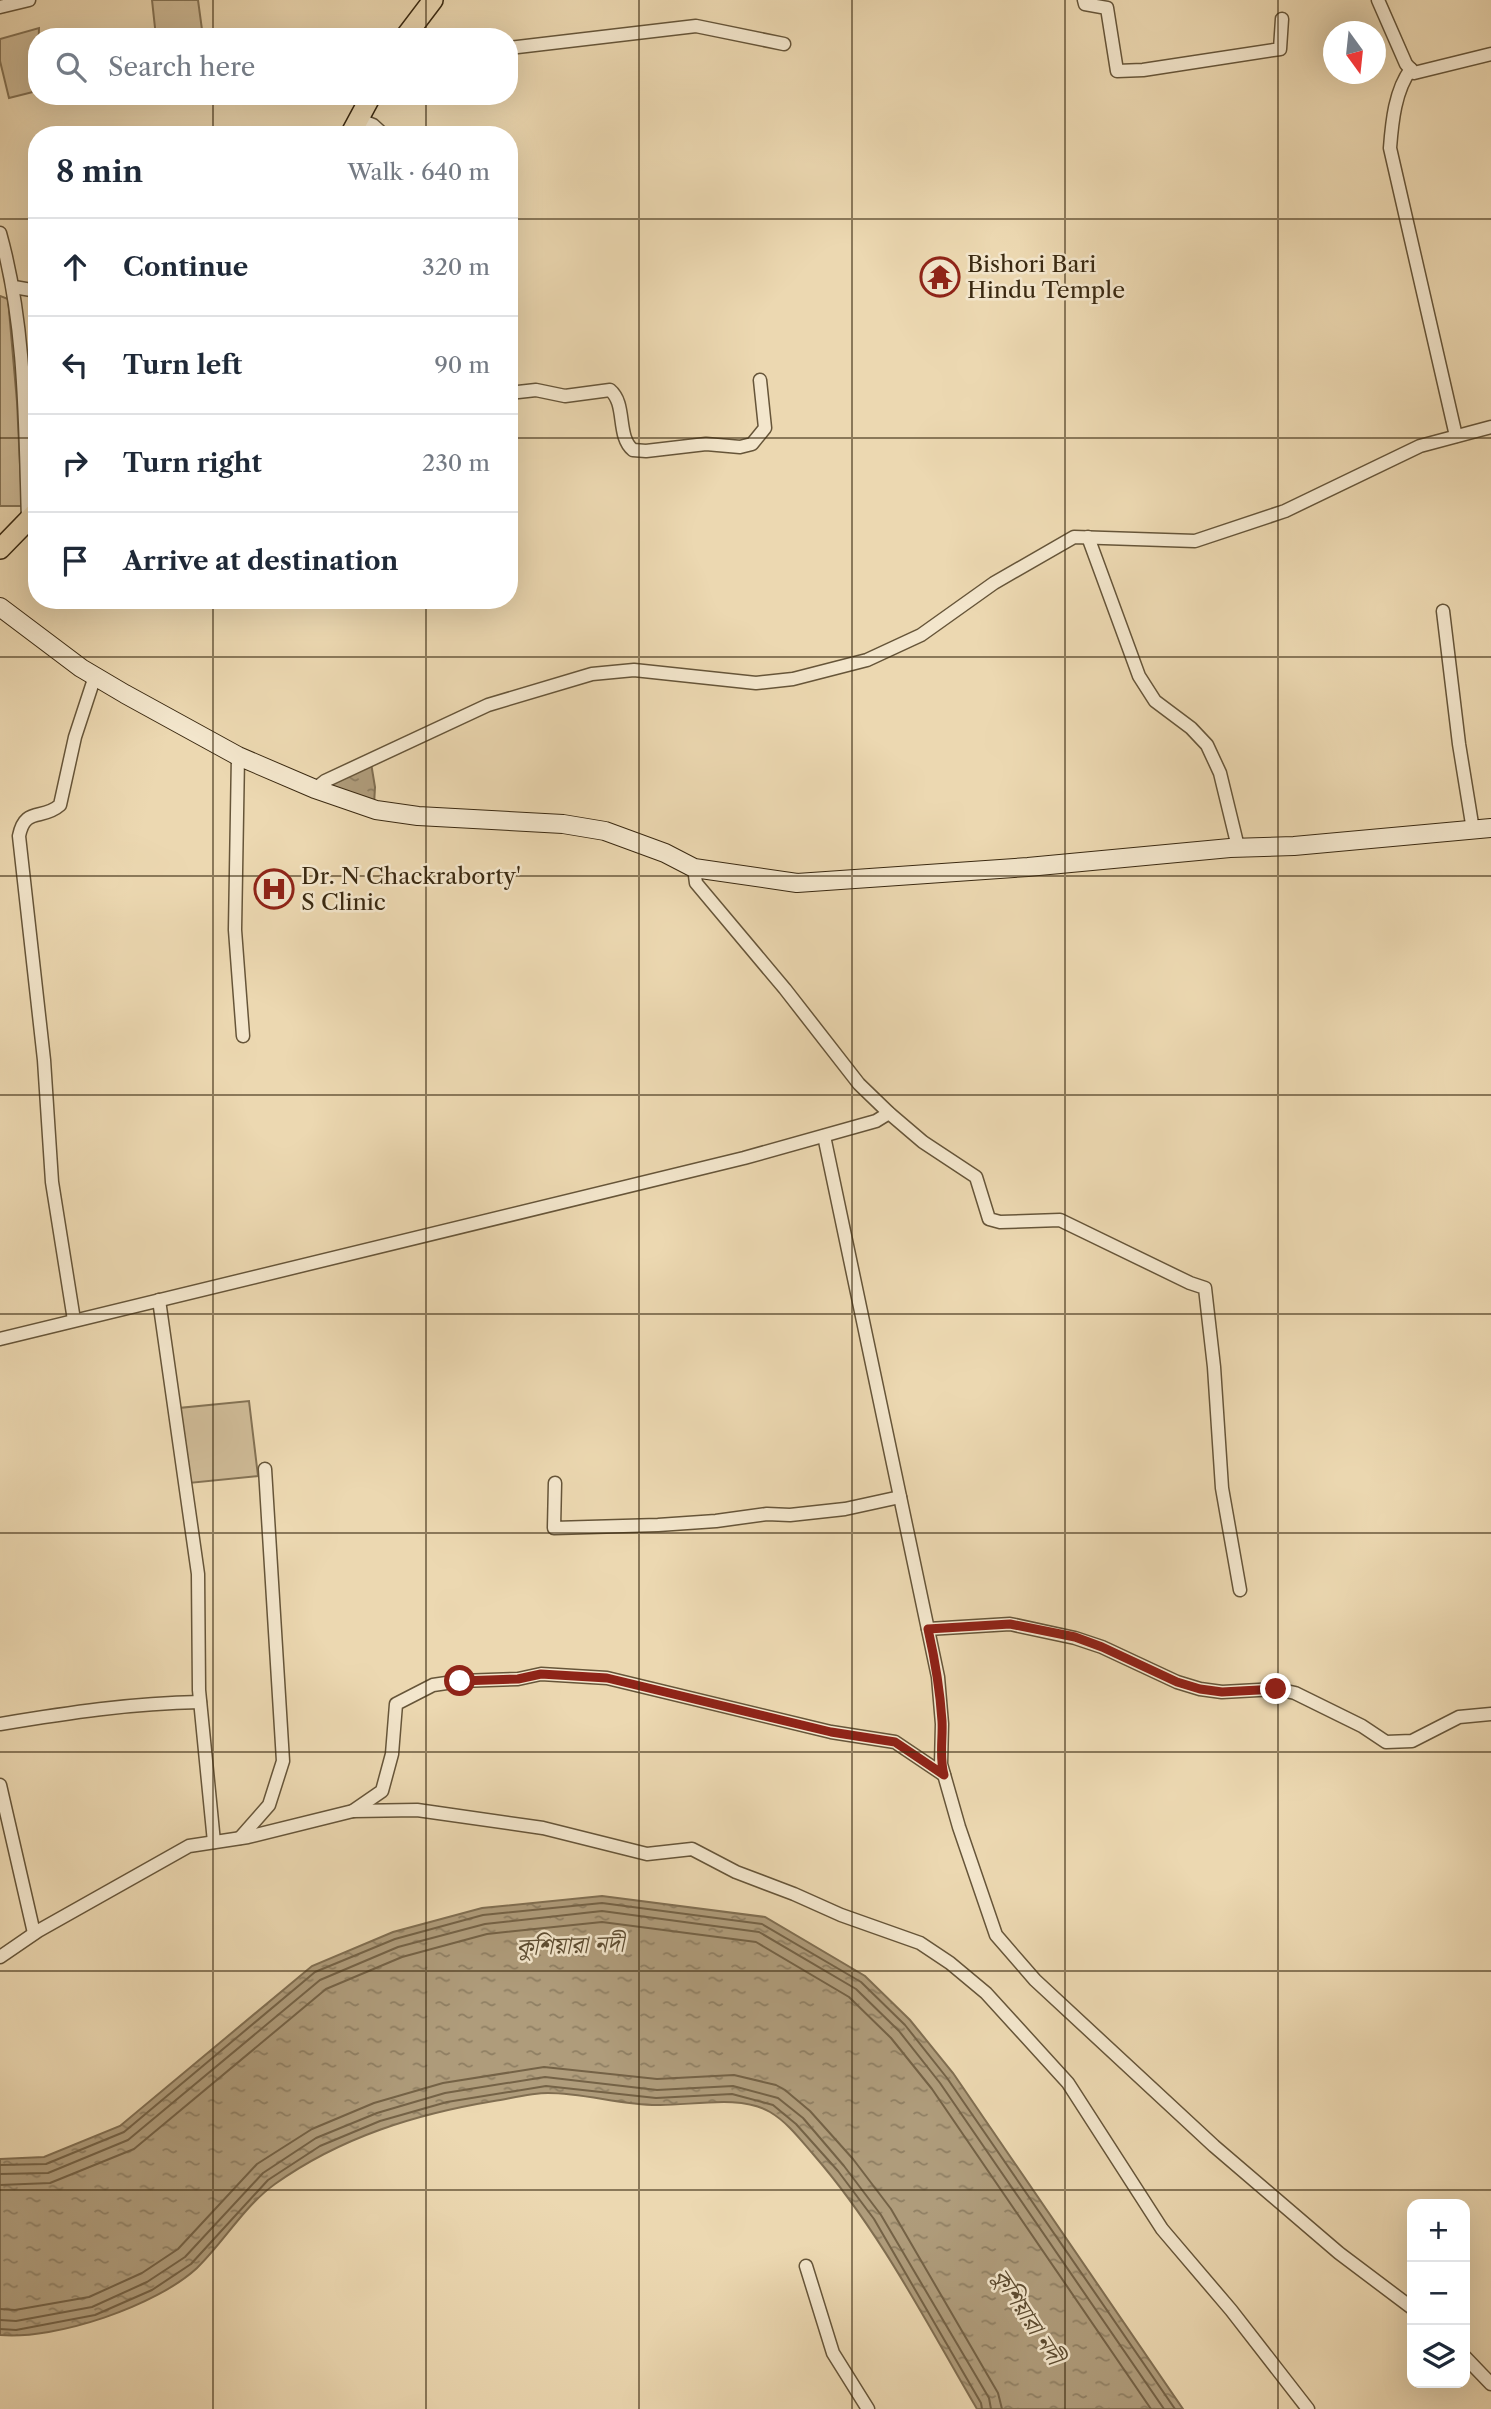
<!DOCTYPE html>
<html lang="en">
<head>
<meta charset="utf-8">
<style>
	:root { --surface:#fff; --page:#f2f2f3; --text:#1f2937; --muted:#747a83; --line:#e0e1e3 }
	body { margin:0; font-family:"Libre Caslon Text","Noto Serif Bengali",serif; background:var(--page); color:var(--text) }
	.controls { position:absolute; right:21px; bottom:21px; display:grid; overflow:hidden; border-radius:14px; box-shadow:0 7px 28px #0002 }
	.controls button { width:63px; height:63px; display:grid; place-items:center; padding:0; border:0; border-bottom:2px solid var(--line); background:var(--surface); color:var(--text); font:35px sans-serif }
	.compass { position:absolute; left:1323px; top:21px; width:63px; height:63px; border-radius:50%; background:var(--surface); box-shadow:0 7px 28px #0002; rotate:165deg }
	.stop { position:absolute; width:21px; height:21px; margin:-16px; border:5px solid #8f2418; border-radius:50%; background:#fff }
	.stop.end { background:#8f2418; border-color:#fff; box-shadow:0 2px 7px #0008 }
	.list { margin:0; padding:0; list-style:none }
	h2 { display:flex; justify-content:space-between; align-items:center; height:91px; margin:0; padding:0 28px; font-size:30px }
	h2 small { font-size:23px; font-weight:400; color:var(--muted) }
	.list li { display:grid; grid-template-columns:46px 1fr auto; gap:21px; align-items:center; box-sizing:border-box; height:98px; padding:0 28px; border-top:2px solid var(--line) }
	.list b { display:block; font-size:26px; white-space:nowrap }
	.list em { font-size:23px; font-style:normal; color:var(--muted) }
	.icon { flex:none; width:38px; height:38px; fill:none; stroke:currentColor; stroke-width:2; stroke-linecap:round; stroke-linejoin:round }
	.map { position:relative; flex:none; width:1491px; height:2409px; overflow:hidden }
	.search { position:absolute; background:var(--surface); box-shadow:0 7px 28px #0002; left:28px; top:28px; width:490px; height:77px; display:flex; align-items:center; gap:18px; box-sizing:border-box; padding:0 24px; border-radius:28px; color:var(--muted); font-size:26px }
	.panel { position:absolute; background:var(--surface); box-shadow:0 7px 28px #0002; left:28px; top:126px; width:490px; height:483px; border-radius:28px }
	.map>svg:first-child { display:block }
</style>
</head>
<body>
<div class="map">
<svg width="1491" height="2409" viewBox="0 0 1491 2409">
	<defs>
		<pattern id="water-ripples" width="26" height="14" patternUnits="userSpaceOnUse" patternTransform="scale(1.75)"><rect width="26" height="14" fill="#af9c7b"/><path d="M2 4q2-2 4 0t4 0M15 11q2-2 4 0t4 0" fill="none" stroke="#8f7f63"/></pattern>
	</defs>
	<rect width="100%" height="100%" fill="#ecd8b1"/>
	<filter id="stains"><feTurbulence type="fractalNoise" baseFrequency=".00286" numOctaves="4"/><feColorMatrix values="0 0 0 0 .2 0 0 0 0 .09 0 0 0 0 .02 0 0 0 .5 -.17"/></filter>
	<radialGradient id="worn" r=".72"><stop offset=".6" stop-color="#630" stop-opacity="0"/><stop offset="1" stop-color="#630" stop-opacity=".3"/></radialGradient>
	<g fill="#ceba96" stroke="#847254" stroke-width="2">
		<path d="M152,0H198L203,37H156Z"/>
		<path d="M39,28L37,91L9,98L0,61V39Z"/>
		<path d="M0,296L8,299L17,402L22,506H0Z"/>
		<path d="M249,1401L258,1476L189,1483L179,1408Z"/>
	</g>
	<g fill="url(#water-ripples)" stroke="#806e51" stroke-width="2">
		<path d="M371,763L375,787L374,805L325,783Z"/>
		<path d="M602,1896L765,1917L865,1976L910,2020L953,2073L1183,2409H977C926,2322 880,2231 813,2154C800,2139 787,2122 770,2112C740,2094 690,2106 657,2105C621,2105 584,2093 548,2093C531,2093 512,2098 494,2101C416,2114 341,2137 275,2184C244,2206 224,2242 197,2268C156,2306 56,2340 0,2335V2159L44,2157L120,2126L312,1966L393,1932L482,1908Z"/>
	</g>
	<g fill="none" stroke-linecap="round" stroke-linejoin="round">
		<g stroke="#746246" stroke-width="2">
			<path d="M0,2165L46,2164L124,2132L315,1972L395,1939L483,1915L602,1903L762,1924L861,1982L905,2025L947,2078L1175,2409"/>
			<path d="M0,2174L48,2173L128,2140L320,1980L398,1947L485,1924L602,1911L759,1932L856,1989L899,2031L940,2083L1164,2409"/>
			<path d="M0,2185L50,2183L134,2149L326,1989L402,1957L487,1934L602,1922L756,1942L849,1997L891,2038L932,2089L1151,2409"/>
			<path d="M0,2309L15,2310L89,2297L142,2273L178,2249L257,2164L312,2129L374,2103L443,2083L544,2067L657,2079L734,2075L776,2085L785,2090L810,2111L853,2159L891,2209L998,2393L1002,2409"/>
			<path d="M0,2320L16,2321L92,2307L147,2282L185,2257L263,2173L316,2138L377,2113L445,2093L545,2077L657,2090L733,2086L778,2098L803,2118L844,2166L881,2215L989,2398L991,2409"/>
			<path d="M0,2329L16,2330L95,2315L152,2290L191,2264L268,2180L320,2146L380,2121L447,2102L546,2086L656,2098L732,2094L773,2105L796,2124L838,2171L874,2219L981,2403L982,2409"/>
		</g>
		<g stroke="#665539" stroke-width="15">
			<g id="minor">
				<path d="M1084,0L1085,4L1107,8L1117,71L1143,70L1280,49L1282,19"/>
				<path d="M1378,0L1406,64L1414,73L1491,54"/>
				<path d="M0,7L29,0"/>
				<path d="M509,48L696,26L784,44"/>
				<path d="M1411,69C1395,90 1392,122 1390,148L1456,436"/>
				<path d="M358,119L373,125L384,135"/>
				<path d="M0,233C26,326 25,424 28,520"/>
				<path d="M14,287L37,291"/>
				<path d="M509,393L536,390L565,396L610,390C627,404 616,436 633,450L646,451L706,444L740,447L752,444L765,428L760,380"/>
				<path d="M1088,537L1139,676L1155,701L1191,728L1207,745L1220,773L1238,847"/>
				<path d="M1443,611L1459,744L1473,830"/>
				<path d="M238,756L235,930L243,1036"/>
				<path d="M315,789L325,781L488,705L592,674L634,670L756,683L793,679L867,660L921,635L994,583L1074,537L1195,541L1285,511L1420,446L1491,427"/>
				<path d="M694,868L696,883L785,989L859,1084L889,1113L923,1142L976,1177L989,1219L1000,1222L1060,1220L1190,1283L1205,1288L1214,1367L1222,1488L1240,1590"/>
				<path d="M824,1136L938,1677L942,1724L941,1764L959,1827L996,1935L1035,1980L1214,2146L1339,2253L1412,2308"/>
				<path d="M159,1300L198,1574L199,1690L214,1842"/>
				<path d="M74,1320L52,1182L44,1060L19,836C25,806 42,821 60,805L75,737L95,676"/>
				<path d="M0,1339L744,1158L876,1121L889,1113"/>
				<path d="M555,1483L554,1528L658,1525L716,1521L767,1514L790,1515L845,1509L900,1497"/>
				<path d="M928,1629L1010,1624L1075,1638L1102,1647L1177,1682L1200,1689L1222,1692L1277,1689L1295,1693L1362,1726L1386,1742L1412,1741L1459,1717L1491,1714"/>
				<path d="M0,1724C67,1713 132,1703 200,1702"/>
				<path d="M0,1785L34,1933"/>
				<path d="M353,1811L417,1810L543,1828L647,1854L692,1849L736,1872L794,1894L841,1915L920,1943L950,1963L986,1993L1068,2083L1162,2229L1231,2310L1308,2409"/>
				<path d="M240,1838L269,1805L283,1761L265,1469"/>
				<path d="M0,1957L38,1931L189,1846L248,1837L353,1811L382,1791L392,1754L396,1704L433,1685L460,1681L518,1679L541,1674L607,1678L831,1732L895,1742L944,1775"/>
				<path d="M806,2266L833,2353L868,2409"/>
				<path d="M1465,2357L1491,2384"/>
			</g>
		</g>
		<g stroke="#3a2911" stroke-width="20">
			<path id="secondary" d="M0,607L81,668L125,694L238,756L315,789L376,810L418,816L563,824L605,831L665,853L694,868L797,883L1028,867L1230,848L1294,846L1491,828"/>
		</g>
		<g stroke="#3a2911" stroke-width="22">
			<g id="trunk">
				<path d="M405,37L433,0"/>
				<path d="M350,135L371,96"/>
				<path d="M0,549L37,511"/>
			</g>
		</g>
		<use href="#minor" stroke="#f3e6cc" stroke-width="12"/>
		<use href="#secondary" stroke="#f3e6cc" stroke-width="18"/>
		<use href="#trunk" stroke="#ecd8b1" stroke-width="19"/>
	</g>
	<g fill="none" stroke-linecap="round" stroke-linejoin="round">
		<path stroke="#8f2418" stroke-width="9" d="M460,1681L518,1679L541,1674L607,1678L831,1732L895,1742L944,1775C939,1757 943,1739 942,1721C940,1690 935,1660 928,1629L1010,1624L1075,1637L1102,1647L1177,1682L1200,1689L1222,1692L1276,1689"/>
	</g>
	<path fill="none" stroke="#3a2911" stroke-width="2" stroke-opacity="0.55" d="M213,0V37M426,0V37M639,0V2409M852,0V2409M1065,0V2409M1278,0V2409M213,96V135M426,96V135M0,219H37M509,219H1491M0,438H37M509,438H1491M213,600V2409M426,600V2409M0,657H1491M0,876H1491M0,1095H1491M0,1314H1491M0,1533H1491M0,1752H1491M0,1971H1491M0,2190H1491"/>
	<defs>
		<g id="temple-ring" transform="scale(2.0125)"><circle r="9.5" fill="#f3e6cc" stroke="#8f2418" stroke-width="1.5"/><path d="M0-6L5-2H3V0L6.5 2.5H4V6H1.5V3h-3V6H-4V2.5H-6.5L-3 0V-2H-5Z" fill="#8f2418"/></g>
		<g id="hospital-ring" transform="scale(2.0125)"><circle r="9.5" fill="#f3e6cc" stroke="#8f2418" stroke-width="1.5"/><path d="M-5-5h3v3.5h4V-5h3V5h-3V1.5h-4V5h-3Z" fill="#8f2418"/></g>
	</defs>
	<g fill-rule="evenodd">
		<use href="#temple-ring" x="940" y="277"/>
		<use href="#hospital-ring" x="274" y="889"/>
	</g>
	<g text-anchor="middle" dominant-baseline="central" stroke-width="5" stroke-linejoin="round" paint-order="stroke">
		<g font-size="23" fill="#3a2911" stroke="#f3e6cc" text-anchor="start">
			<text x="967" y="264">Bishori Bari<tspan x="967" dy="26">Hindu Temple</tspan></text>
			<text x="301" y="876">Dr. N Chackraborty'<tspan x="301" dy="26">S Clinic</tspan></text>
		</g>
		<g font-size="24" font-style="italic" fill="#5d4c31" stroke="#f3e6cc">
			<text transform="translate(570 1945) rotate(-2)">কুশিয়ারা নদী</text>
			<text transform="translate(1028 2316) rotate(57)">কুশিয়ারা নদী</text>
		</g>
	</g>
	<rect width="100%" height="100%" filter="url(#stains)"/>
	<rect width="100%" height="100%" fill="url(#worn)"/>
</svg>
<div class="controls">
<button>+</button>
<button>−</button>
<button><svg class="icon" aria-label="layers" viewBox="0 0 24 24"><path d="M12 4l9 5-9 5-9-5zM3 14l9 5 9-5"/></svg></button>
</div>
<svg class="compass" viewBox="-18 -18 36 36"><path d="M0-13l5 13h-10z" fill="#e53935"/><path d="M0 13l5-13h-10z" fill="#747a83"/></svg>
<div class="stop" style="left:460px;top:1681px"></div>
<div class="stop end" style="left:1276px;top:1689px"></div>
<div class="search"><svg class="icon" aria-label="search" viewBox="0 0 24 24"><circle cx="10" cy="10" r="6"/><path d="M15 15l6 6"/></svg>Search here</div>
<section class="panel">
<h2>8 min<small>Walk · 640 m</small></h2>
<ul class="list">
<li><svg class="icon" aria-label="ahead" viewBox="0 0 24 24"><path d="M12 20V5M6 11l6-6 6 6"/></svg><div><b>Continue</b></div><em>320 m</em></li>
<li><svg class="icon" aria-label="left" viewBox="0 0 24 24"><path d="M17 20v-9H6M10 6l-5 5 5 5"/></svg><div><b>Turn left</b></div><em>90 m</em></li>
<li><svg class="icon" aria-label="right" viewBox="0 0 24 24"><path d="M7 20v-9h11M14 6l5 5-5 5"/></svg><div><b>Turn right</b></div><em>230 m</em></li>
<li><svg class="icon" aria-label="arrive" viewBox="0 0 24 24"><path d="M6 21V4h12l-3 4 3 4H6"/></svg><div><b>Arrive at destination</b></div></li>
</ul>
</section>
</div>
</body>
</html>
